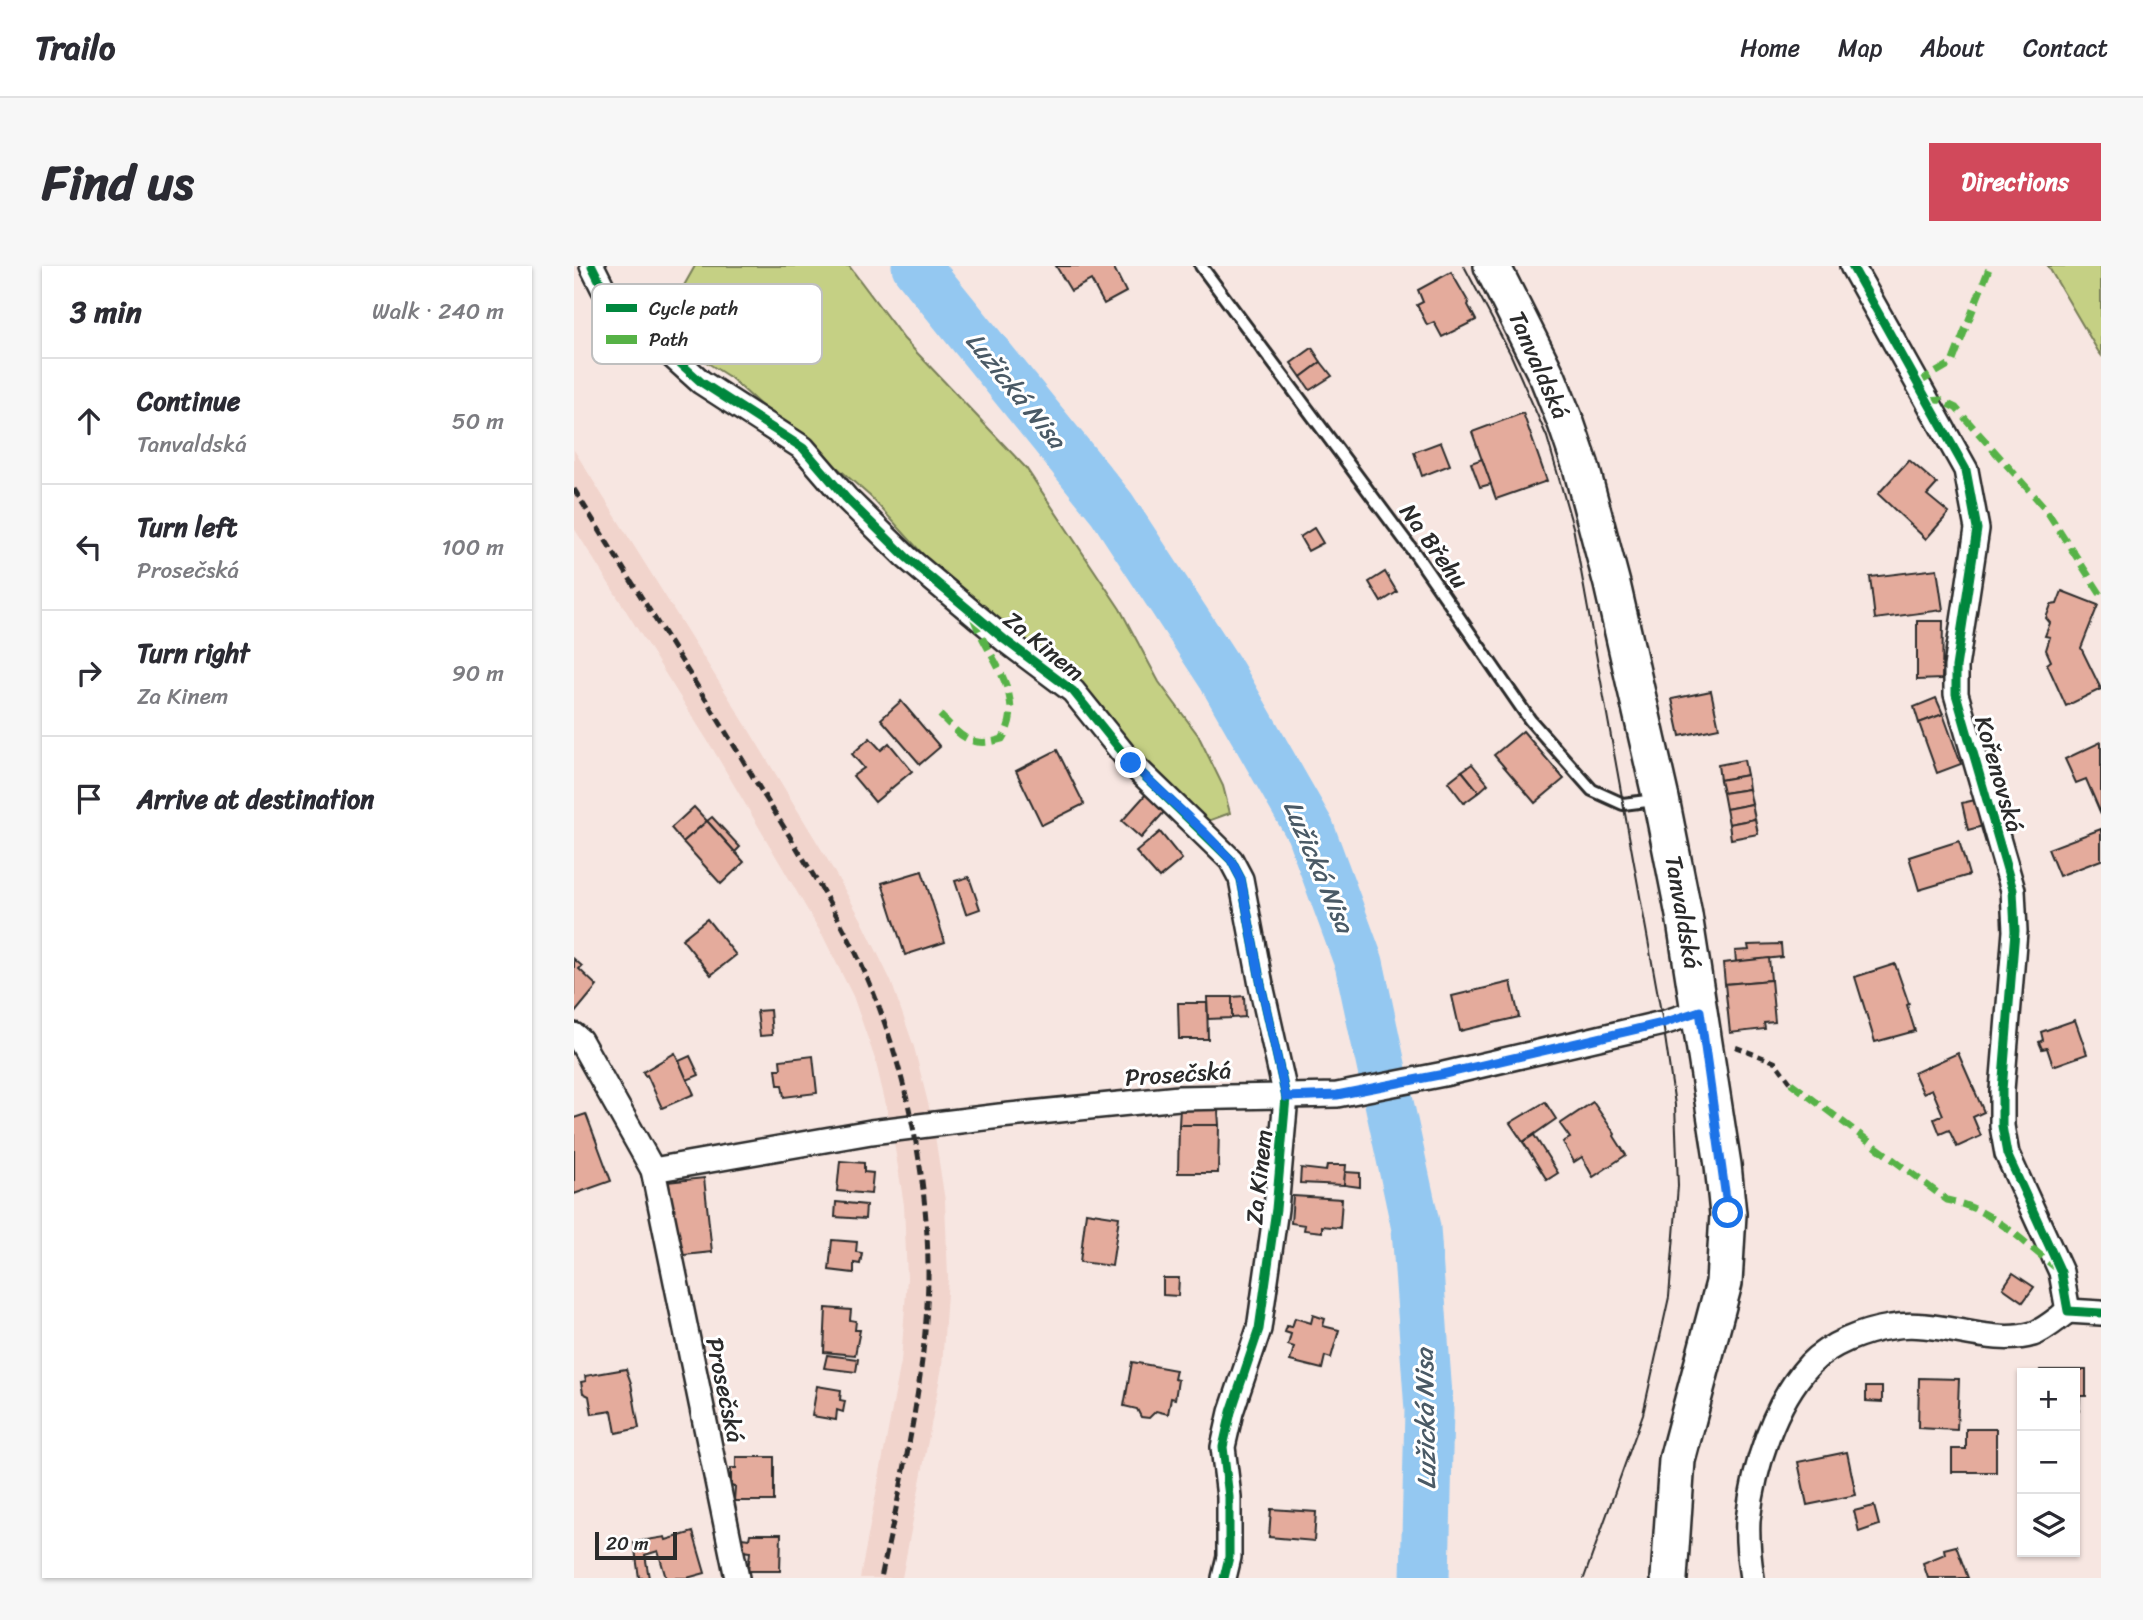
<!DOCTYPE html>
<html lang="en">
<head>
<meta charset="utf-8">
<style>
	:root { --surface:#fff; --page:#f7f7f7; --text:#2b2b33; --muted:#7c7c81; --line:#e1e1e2; --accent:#d1495b }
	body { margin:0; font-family:Sriracha,sans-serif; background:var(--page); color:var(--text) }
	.controls { position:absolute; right:21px; bottom:21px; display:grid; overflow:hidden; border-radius:0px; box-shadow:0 2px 5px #0004 }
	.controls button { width:63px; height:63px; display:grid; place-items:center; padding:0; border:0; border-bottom:2px solid var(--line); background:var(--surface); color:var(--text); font:35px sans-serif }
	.scale { position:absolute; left:21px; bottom:18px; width:82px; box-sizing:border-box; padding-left:7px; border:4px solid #2b2b2b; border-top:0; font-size:19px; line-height:24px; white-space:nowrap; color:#2b2b2b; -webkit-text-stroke:5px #fff; paint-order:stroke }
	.stop { position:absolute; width:21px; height:21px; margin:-16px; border:5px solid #1a73e8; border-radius:50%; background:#fff }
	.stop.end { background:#1a73e8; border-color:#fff; box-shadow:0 2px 7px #0008 }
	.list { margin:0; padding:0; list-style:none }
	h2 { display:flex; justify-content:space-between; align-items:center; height:91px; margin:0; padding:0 28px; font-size:30px }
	h2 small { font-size:23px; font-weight:400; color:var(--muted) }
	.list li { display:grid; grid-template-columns:46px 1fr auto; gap:21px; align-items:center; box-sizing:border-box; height:126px; padding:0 28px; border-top:2px solid var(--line) }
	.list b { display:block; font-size:26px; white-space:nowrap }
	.list p { margin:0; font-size:23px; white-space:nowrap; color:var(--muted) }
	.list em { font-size:23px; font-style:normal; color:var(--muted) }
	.icon { flex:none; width:38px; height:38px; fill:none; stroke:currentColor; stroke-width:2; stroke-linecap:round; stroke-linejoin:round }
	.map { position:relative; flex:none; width:1527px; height:1312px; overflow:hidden; border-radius:0px }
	header { display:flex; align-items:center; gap:42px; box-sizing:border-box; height:98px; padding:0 35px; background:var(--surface); border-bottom:2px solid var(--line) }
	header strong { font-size:33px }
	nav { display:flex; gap:38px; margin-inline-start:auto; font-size:24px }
	.intro { display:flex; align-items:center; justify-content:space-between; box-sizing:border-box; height:168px; padding:0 42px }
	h1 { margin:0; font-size:49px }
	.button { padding:18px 32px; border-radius:0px; background:var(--accent); color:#fff; font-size:24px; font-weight:700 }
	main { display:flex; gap:42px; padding:0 42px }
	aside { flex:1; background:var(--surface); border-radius:0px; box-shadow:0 2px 5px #0004 }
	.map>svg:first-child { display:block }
</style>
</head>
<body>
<header>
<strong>Trailo</strong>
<nav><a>Home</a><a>Map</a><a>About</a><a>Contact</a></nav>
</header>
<div class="intro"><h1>Find us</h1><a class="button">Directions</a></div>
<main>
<aside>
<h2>3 min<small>Walk · 240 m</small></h2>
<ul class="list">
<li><svg class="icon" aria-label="ahead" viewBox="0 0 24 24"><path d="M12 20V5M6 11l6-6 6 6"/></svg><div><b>Continue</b><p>Tanvaldská</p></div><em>50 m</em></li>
<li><svg class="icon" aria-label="left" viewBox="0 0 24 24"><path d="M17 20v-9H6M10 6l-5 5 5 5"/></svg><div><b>Turn left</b><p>Prosečská</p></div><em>100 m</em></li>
<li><svg class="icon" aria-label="right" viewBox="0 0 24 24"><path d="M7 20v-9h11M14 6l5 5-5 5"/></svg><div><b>Turn right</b><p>Za Kinem</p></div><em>90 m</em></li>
<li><svg class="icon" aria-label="arrive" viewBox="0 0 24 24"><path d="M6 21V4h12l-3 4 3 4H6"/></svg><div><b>Arrive at destination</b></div></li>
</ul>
</aside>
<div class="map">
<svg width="1527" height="1312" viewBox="0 0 1527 1312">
	<rect width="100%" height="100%" fill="#f7e6e1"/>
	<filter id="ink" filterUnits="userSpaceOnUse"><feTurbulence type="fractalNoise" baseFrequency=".0143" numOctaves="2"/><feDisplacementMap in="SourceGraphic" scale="14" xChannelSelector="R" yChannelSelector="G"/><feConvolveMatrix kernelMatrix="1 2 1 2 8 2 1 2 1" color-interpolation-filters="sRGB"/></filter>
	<g filter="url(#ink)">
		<path fill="#f1d4cc" d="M0,184L175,464L252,591L287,653L317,715L340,781L359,857L371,935L374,1012L368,1101L328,1312H286L327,1096L333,1012L330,939L318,864L301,793L279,730L250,672L140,485L0,262Z"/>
		<g fill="#c5d084" stroke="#787e58" stroke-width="2">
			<path d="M121,0H275L330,73L452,202L546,343L585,416L624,469L649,520L656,547L631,556L467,390L365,306L297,231L264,202L226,175L157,112L101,76L95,46Z"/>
			<path d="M1474,0H1527V89L1524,85Z"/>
		</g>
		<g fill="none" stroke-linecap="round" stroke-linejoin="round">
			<path stroke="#94c8f1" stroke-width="49" d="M342,0L538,242L648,410L736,564L785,697L842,962L855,1144L851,1312"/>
		</g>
		<g fill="#e4ab9c" stroke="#2b2b2b" stroke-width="2">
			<path d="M482,0H539L552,26L530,38L517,14L497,25Z"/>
			<path d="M877,6L895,37L894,39L902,54L868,71L860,56L853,59L843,39L849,36L844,24Z"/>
			<path d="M738,82L747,96L727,111L717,97Z"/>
			<path d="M747,96L758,110L736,124L727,111Z"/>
			<path d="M949,147L973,215L922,233L898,166Z"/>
			<path d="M867,176L876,199L848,210L840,186Z"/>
			<path d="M908,193L917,218L906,221L897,197Z"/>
			<path d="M1335,194L1363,218L1353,229L1375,247L1352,273L1304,228Z"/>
			<path d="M740,262L749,277L734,285L726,271Z"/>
			<path d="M1363,303L1369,344L1301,353L1296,311Z"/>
			<path d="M811,306L823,326L807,336L795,316Z"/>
			<path d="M1488,325L1524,339L1507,382L1527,423L1492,440L1473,398L1477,395L1472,384L1476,371L1471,370L1476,357L1472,352L1477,339L1483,338Z"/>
			<path d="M1343,355H1369L1368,413L1343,414Z"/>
			<path d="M1137,425L1145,462L1106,470L1098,433Z"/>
			<path d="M1362,432L1369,448L1345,457L1340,441Z"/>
			<path d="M327,435L366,481L346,498L307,453Z"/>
			<path d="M1369,448L1387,498L1363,507L1345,457Z"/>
			<path d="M949,465L990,513L961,537L920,489Z"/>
			<path d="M296,472L307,484L315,477L338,505L301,536L279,510L290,502L278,488Z"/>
			<path d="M1527,476V548L1512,513L1502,517L1491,493Z"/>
			<path d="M483,484L510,538L468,559L442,505Z"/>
			<path d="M1170,494L1173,509L1146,514L1144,499Z"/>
			<path d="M898,498L914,518L905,526L888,505Z"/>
			<path d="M888,505L905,526L890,537L874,516Z"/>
			<path d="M1173,509L1175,523L1149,527L1146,514Z"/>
			<path d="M1175,523L1178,538L1152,543L1149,527Z"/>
			<path d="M573,527L592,544L567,572L548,555Z"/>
			<path d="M1401,534L1409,560L1394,564L1388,537Z"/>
			<path d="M1178,538L1181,553L1155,558L1152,543Z"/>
			<path d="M120,541L133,555L109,576L97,562Z"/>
			<path d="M138,551L166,581L161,586L133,555Z"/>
			<path d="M1181,553L1184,568L1157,573L1155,558Z"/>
			<path d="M133,555L170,596L147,618L109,576Z"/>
			<path d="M1527,563V594L1485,610L1474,583Z"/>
			<path d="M586,566L608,593L585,612L562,586Z"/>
			<path d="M1385,575L1395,609L1345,624L1335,591Z"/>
			<path d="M348,605L371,676L331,689L308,617Z"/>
			<path d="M395,611L406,643L392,648L381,615Z"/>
			<path d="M133,653L162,689L137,709L108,673Z"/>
			<path d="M1207,678L1208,691L1162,696L1161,685L1175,684L1174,679Z"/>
			<path d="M1195,692L1197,714L1151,718L1149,697Z"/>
			<path d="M0,693L8,700L5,703L23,720L0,748Z"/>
			<path d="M1321,698L1335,738L1333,739L1341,765L1301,776L1281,711Z"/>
			<path d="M1197,714L1201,756L1190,757L1191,763L1156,767L1151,718Z"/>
			<path d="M937,716L945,751L886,765L878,730Z"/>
			<path d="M670,730L671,751L658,752V731Z"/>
			<path d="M633,731H658V752L634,753Z"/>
			<path d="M604,737H633L634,773H605Z"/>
			<path d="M196,744L198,769L186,770L183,745Z"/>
			<path d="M1501,754L1513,788L1479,800L1473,782L1468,783L1465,776L1469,774L1467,766Z"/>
			<path d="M101,787L120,828L88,842L73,809L71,810L69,806Z"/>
			<path d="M1384,787L1410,846L1399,851L1407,870L1383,881L1375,864L1366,868L1360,853L1369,849L1358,823L1349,827L1340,807Z"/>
			<path d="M116,790L125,809L113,814L105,795Z"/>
			<path d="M239,790L243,827L210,831L208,819H204L202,803H207L206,794Z"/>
			<path d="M971,836L982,853L949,876L936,857Z"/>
			<path d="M1019,836L1041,868L1040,870L1052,889L1019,911L1008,891L1000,896L989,876L996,872L986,858Z"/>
			<path d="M606,842L644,844L645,859H605Z"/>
			<path d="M12,848L37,915L0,928V852Z"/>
			<path d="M605,859H645L644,907H604Z"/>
			<path d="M960,869L984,907L973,914L949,876Z"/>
			<path d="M266,895L290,897V906L299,907L297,928L263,925Z"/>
			<path d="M753,899H772L770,919L726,917L727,902L752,905Z"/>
			<path d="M771,906L786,907V921L770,919Z"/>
			<path d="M130,912L138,986L101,990L93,916Z"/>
			<path d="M719,930L768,933L766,962L748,960V966L730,964L731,959L717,957Z"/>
			<path d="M262,936L292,939L291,953L261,951Z"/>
			<path d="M512,946L545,951L538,1000L506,996Z"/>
			<path d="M258,974L283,976L282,986L288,987L286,998L280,997V1007L255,1004Z"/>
			<path d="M1439,1007L1460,1021L1449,1036L1429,1022Z"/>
			<path d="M589,1012H605L604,1030L589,1029Z"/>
			<path d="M252,1042L277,1044L276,1054L282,1055L281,1064H286L281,1089L250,1086Z"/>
			<path d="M739,1049L751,1053L749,1060L765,1064L757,1092L751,1090L748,1103L716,1095L720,1081L714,1079L717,1068L711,1066L713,1060L718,1061L721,1052L737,1057Z"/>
			<path d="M253,1089L284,1093L282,1106L250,1102Z"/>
			<path d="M558,1096L602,1104L600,1113L604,1114L601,1133L597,1132L594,1148L582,1145L575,1152L567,1151L563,1143L550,1140Z"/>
			<path d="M52,1103L57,1117L65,1162L42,1167L38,1145L18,1148L15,1130L9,1127L7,1116L12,1115L11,1110Z"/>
			<path d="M1466,1104H1512V1130H1506L1505,1145H1501V1107H1466Z"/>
			<path d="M1345,1112L1385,1113L1383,1164L1344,1162Z"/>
			<path d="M243,1120L267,1124L266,1134L271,1135L269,1146L263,1144L262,1154L238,1150Z"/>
			<path d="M1292,1121H1308V1136L1292,1135Z"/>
			<path d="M1392,1163H1422V1206H1378V1183H1392Z"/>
			<path d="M1273,1186L1282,1229L1233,1239L1224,1196Z"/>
			<path d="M162,1191H200V1235H160L161,1221L157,1220V1202H162Z"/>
			<path d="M1300,1240L1305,1259L1285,1266L1280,1245Z"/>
			<path d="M697,1243L742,1246L740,1275L695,1271Z"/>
			<path d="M119,1266L131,1307L113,1312H92L84,1285L71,1289L75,1312H65L60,1276L91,1271L92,1274Z"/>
			<path d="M176,1268H207L206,1305H174L176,1286L167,1285V1272L175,1273Z"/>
			<path d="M1382,1280L1394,1312H1354L1349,1297L1371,1288L1370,1283Z"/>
		</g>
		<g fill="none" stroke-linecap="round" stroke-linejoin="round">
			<g stroke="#2b2b2b" stroke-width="16">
				<path id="service" d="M627,0L842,289L956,454L1018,524L1049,538L1081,534"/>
			</g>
			<g stroke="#2b2b2b" stroke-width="28">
				<g id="minor">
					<path d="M18,0L29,22L44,41L127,116L229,182L272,232L332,291L431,374L499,425L557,497L657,594L667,613L687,719L712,831L702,943L685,1063L657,1146L649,1181L655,1231V1291L650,1312"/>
					<path d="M1278,0L1392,204L1403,263L1382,401V428L1439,624L1441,665L1428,824V860L1433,888L1487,1006L1494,1045"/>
					<path d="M0,769L6,774L79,904L163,1312"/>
					<path d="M79,904L297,866L426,850L605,832L763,829L870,808L1089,757L1126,745"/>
					<path d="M1494,1045L1527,1047"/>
					<path d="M1178,1312C1175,1293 1173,1273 1174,1254C1180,1201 1199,1138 1236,1098C1255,1078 1289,1065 1317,1061C1363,1052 1415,1081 1459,1068C1471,1064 1484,1052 1494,1045"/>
				</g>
			</g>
			<g stroke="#2b2b2b" stroke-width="40">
				<path id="primary" d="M918,0L974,112L992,157L1007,201L1038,318L1087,533L1110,649L1149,899L1154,948L1150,1017L1103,1194L1095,1312"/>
			</g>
			<path stroke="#2b2b2b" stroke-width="4.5" stroke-dasharray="7 5" stroke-linecap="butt" d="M1162,781L1201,796L1217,817"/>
			<use href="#service" stroke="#fff" stroke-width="10"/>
			<use href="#minor" stroke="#fff" stroke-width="23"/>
			<use href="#primary" stroke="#fff" stroke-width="35"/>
			<path stroke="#2b2b2b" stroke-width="2" d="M890,0L936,87L973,171L999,261L1089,757L1101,839L1104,920L1095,1031L1069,1148L1010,1312"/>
			<path stroke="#2b2b2b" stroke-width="5" stroke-dasharray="10 5" stroke-linecap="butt" d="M0,223C61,323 125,420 185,521C225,586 269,652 298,723C334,813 355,916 354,1013C352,1112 328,1215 307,1312"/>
			<g stroke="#56b246" stroke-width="7" stroke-dasharray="14 7" stroke-linecap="butt">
				<path d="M1344,117L1378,97L1416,0"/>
				<path d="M1354,135L1366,134L1382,142L1471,242L1527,329"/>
				<path d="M366,449C387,470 396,483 428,473C455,431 413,391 399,351"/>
				<path d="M1217,817L1373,934C1418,943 1447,974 1482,1002"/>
			</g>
			<g stroke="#fff" stroke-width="13">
				<g id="cycleway">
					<path d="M18,0L29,22L44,41L127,116L229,182L272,232L332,291L431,374L499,425L557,497L657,594L667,613L687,719L712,831L702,943L685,1063L657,1146L649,1181L655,1231V1291L650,1312"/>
					<path d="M1278,0L1392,204L1403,263L1382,401V428L1439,624L1441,665L1428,824V860L1433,888L1487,1006L1494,1045L1527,1047"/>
				</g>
			</g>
			<use href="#cycleway" stroke="#00873e" stroke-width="9"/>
		</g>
	</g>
	<g fill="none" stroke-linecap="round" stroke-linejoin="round" filter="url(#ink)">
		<path stroke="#1a73e8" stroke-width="9" d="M557,497L632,568L657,594L667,613L687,719L712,831L763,829L870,808L1089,757L1126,745L1154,947"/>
	</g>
	<g text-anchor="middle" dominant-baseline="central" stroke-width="6" stroke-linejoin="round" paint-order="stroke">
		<g font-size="24" fill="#2b2b2b" stroke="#fff">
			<text transform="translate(965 99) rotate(66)">Tanvaldská</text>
			<text transform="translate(860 280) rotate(54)">Na Břehu</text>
			<text transform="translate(470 380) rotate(39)">Za Kinem</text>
			<text transform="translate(1425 508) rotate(74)">Kořenovská</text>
			<text transform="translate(1109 646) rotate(80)">Tanvaldská</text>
			<text transform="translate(604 808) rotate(-4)">Prosečská</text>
			<text transform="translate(685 911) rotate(-84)">Za Kinem</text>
			<text transform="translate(151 1124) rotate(78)">Prosečská</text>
		</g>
		<g font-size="26" font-style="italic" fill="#4a5a66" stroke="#fff">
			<text transform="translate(442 124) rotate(51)">Lužická Nisa</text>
			<text transform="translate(745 600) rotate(67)">Lužická Nisa</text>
			<text transform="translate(851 1153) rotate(-91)">Lužická Nisa</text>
		</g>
	</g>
	<rect x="18" y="18" width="230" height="80" rx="10" fill="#fff" stroke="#bfbfbf" stroke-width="2"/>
	<rect x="32" y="38" width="31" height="8" fill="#00873e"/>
	<rect x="32" y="69" width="31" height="9" fill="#56b246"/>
	<g font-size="19" fill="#2b2b2b">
		<text x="75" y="49">Cycle path</text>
		<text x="75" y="80">Path</text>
	</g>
</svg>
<div class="controls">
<button>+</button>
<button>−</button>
<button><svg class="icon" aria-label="layers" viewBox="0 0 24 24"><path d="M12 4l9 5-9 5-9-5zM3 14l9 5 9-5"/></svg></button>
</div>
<div class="scale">20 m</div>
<div class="stop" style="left:1154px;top:947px"></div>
<div class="stop end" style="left:557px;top:497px"></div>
</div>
</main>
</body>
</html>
